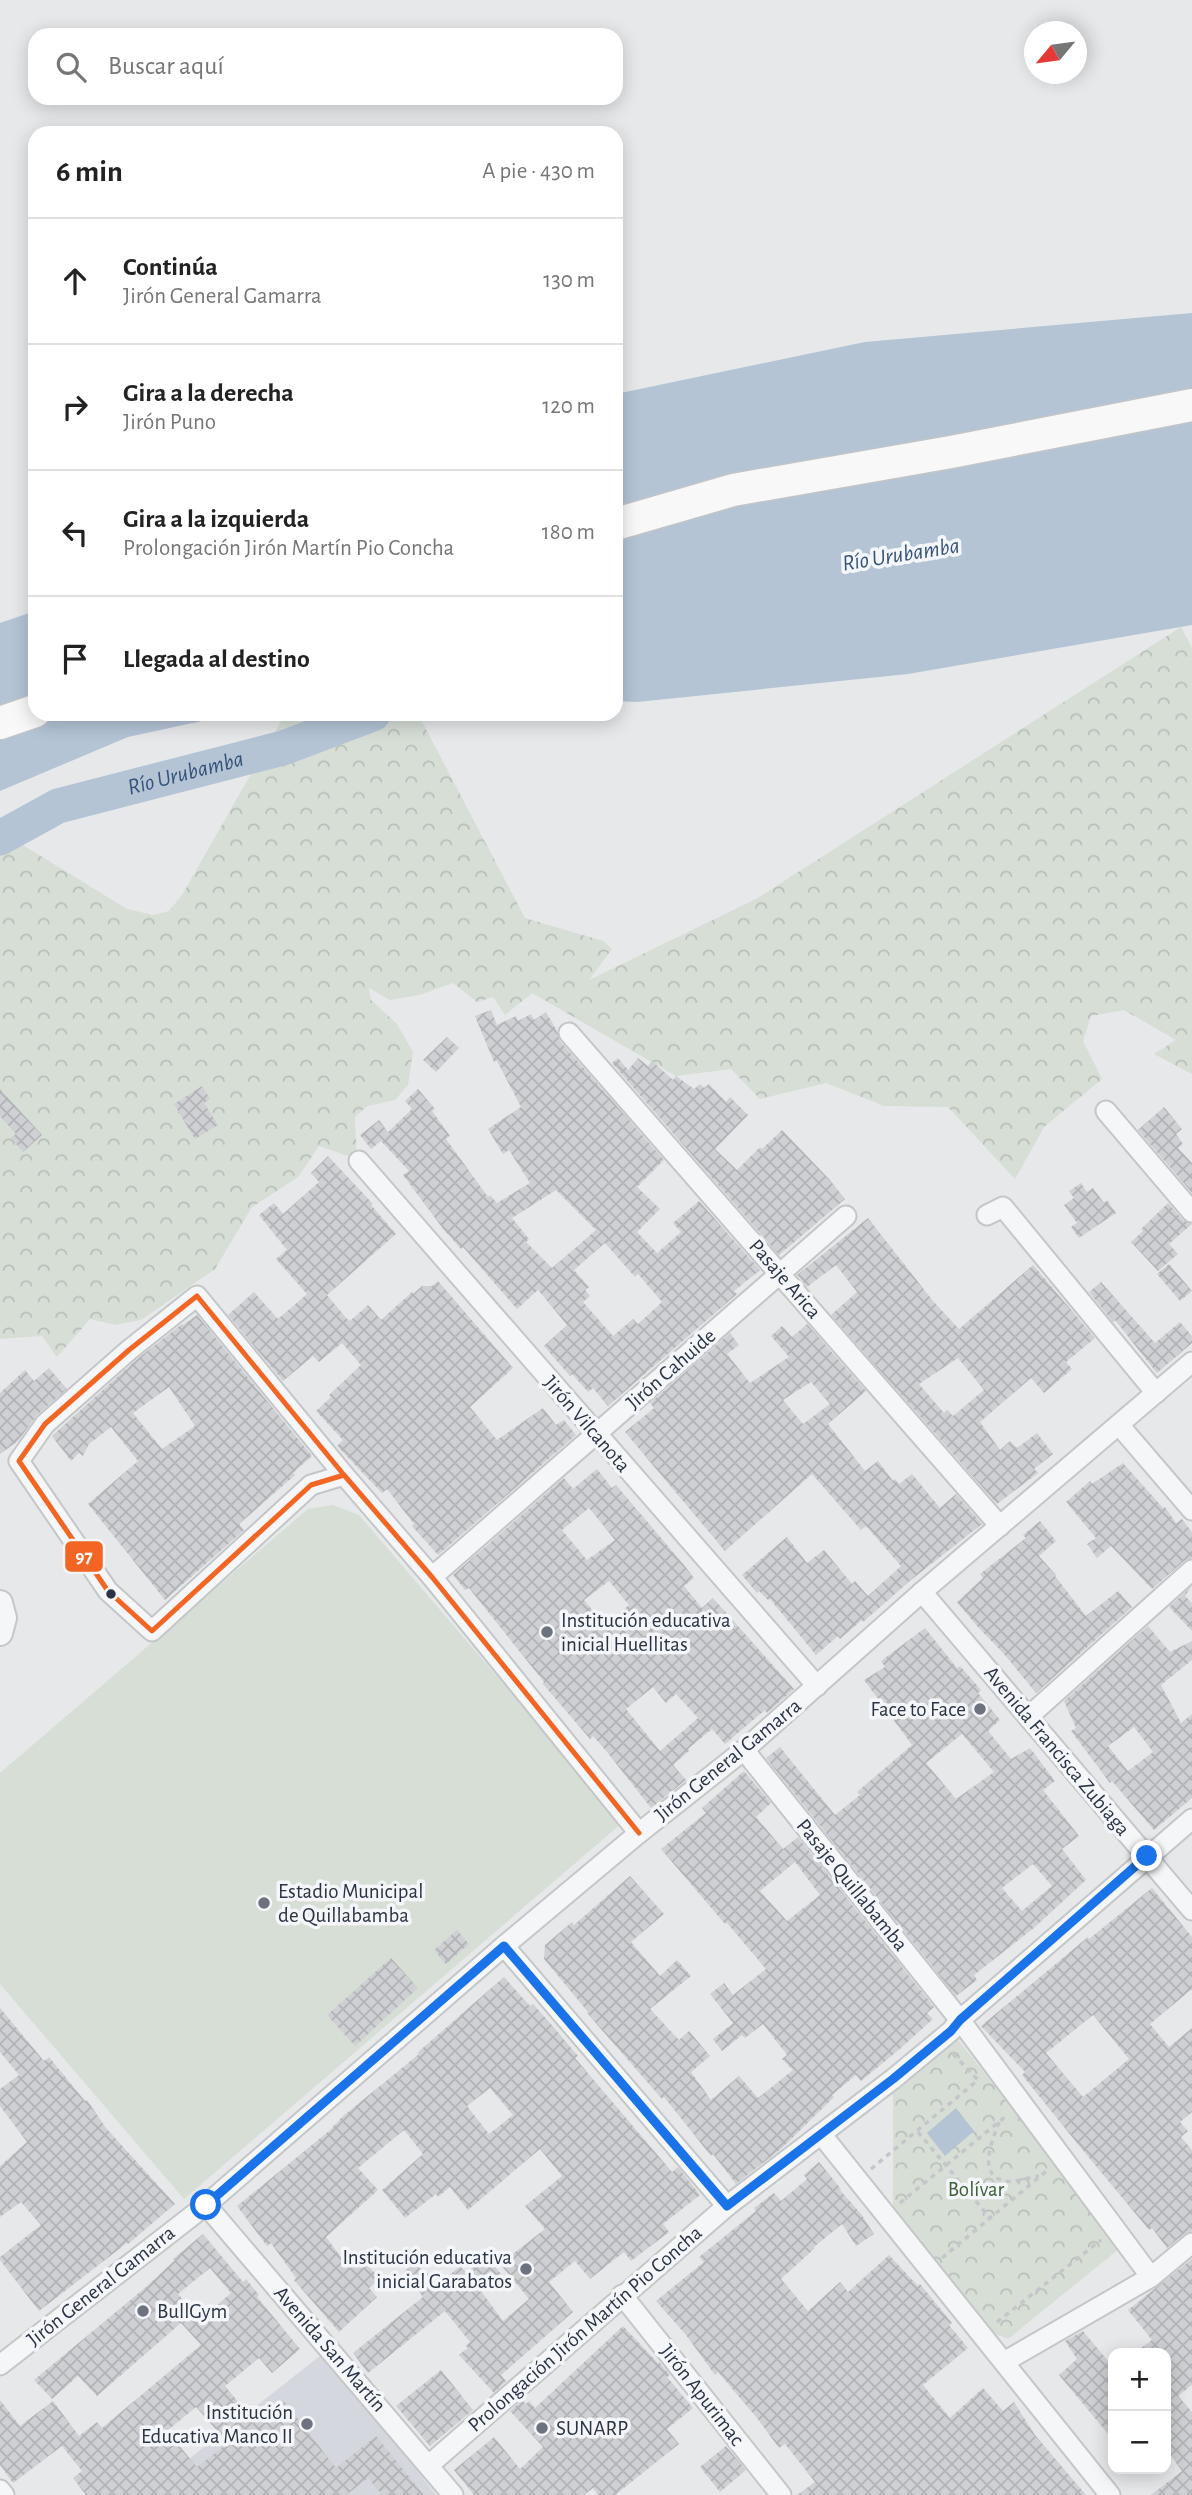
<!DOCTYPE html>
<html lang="es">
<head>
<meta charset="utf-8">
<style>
	:root { --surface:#fff; --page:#f2f2f2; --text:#222; --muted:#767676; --line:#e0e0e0 }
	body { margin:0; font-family:"Alegreya Sans",sans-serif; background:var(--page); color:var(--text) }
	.controls { position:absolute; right:21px; bottom:21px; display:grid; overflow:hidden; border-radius:14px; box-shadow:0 4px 18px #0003 }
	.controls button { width:63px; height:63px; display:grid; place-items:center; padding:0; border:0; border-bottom:2px solid var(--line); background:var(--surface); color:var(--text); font:35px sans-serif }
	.compass { position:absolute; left:1024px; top:21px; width:63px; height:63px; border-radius:50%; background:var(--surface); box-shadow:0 4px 18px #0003; rotate:241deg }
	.stop { position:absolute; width:21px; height:21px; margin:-16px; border:5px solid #1a73e8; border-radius:50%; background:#fff }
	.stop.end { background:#1a73e8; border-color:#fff; box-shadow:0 2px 7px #0008 }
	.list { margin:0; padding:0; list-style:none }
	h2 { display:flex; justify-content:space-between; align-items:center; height:91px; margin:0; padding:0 28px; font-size:30px }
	h2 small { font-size:23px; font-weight:400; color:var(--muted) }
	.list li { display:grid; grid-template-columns:46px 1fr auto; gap:21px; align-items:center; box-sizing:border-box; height:126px; padding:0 28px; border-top:2px solid var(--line) }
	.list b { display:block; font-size:26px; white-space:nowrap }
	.list p { margin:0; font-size:23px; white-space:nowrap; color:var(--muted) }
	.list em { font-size:23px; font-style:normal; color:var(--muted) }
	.icon { flex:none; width:38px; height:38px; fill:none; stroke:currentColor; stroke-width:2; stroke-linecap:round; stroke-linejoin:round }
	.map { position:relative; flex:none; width:1192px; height:2495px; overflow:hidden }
	.search { position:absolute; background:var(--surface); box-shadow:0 4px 18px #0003; left:28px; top:28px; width:595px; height:77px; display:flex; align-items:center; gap:18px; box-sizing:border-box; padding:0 24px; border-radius:21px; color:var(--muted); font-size:26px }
	.panel { position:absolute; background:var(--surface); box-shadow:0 4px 18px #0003; left:28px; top:126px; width:595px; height:595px; border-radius:21px }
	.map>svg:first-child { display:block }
</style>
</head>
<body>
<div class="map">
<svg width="1192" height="2495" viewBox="0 0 1192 2495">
	<defs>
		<pattern id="forest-crowns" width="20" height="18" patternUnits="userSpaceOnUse" patternTransform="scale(1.75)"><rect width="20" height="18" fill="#d6ded6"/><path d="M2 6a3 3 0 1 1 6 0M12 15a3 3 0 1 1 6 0" fill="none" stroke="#b8bfb9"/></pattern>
		<pattern id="building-cross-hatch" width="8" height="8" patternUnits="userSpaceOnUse" patternTransform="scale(1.75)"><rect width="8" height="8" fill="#ced0d3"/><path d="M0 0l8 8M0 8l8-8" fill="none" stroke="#b1b3b6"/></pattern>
	</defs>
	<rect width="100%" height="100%" fill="#e6e8ea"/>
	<path fill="#d4d7dd" d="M325,2352L436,2495H143Z"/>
	<g fill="url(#forest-crowns)">
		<path d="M1181,627L1192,648V1074L1154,1054L1176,1040L1124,1010L1091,1016L1083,1041L1102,1079L1044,1127L1015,1179L948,1107L884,1106L826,1083L760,1099L731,1069L676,1076L532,993L505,1015L493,997L477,1002L453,983L419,995L390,1000L369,988L371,1000L397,1024L413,1052L408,1085L395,1100L367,1106L355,1117L357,1159L319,1146L298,1177L252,1207L215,1269L141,1320L115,1325L90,1319L57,1357L42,1336L0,1339V831L127,909L153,915L169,911L182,895L285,714H418L525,918L603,941L612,949L589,980L756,899Z"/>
		<path d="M951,2031L1051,2156L1120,2248L1008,2339L988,2331L893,2211V2079Z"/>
	</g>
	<path fill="#d6ded6" d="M333,1505L359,1515L622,1823L184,2199L0,1984V1773L308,1509Z"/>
	<g fill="#b4c4d5">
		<path d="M1192,313V625L908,674L637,702L616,701V394L865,342Z"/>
		<path d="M35,611V714H234L128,737L0,791V623Z"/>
		<path d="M956,2108L974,2131L945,2156L927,2133Z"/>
	</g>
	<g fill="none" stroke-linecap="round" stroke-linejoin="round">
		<path stroke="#b4c4d5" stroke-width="35" id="s1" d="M0,838L58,806L283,748L373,714"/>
	</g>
	<g fill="url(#building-cross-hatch)" fill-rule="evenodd">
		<path d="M491,1010L497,1025L516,1016L518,1021L531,1014L534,1020L546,1012L557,1031L560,1041L664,1160L637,1187L660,1209L637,1232L657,1253L681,1232L673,1223L699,1201L760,1270L734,1291L737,1294L608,1406L593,1388L588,1392L572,1374L570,1376L544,1346L567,1325L538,1290L517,1309L463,1247L461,1249L444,1230L403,1175L409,1171L381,1141L371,1149L360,1135L379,1120L388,1132L412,1109L405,1101L418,1089L435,1109L432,1111L450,1136L446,1139L488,1197L490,1195L497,1203L530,1183L509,1150L503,1154L488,1129L521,1107L497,1061L494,1062L475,1016ZM556,1190L596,1230L552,1268L526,1242L529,1239L512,1218ZM605,1243L635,1277L638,1274L662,1302L638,1324L633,1319L613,1336L583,1302L590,1296L585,1290L589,1287L574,1270Z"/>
		<path d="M447,1037L459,1048L436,1072L423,1060Z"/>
		<path d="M618,1058L628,1070L638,1058L648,1066L652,1061L673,1080L676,1076L694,1089L700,1084L704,1088L709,1084L726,1102L730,1097L748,1115L715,1149L737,1170L760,1147L762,1149L782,1130L829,1179L845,1199L779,1255L612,1063Z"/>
		<path d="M202,1086L210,1099L204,1103L218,1125L195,1139L174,1104Z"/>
		<path d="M0,1089L42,1135L23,1152L11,1138L16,1134L0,1116Z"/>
		<path d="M1164,1107L1182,1129L1176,1134L1183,1144L1178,1148L1192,1163V1193L1138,1130Z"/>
		<path d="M328,1156L373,1204L371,1205L396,1234L327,1295L347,1319L350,1321L368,1305L381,1320L412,1292L413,1294L422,1286H432L438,1281L513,1368L470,1407L497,1440L543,1408L556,1425L564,1420L576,1435L438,1555L412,1526L414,1524L387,1489L382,1493L337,1446L343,1440L316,1411L331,1397L329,1395L361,1365L342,1343L319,1362L313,1356L283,1381L228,1315L254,1292L278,1319L307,1294L276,1259L287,1250L259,1215L274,1203L283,1214L319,1182L311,1173Z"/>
		<path d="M1081,1183L1087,1192L1093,1188L1104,1203L1107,1200L1116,1213L1079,1238L1071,1227L1077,1223L1064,1205L1074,1198L1069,1191Z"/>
		<path d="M1168,1203L1183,1220L1192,1224L1169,1244L1178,1254L1158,1271L1131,1242L1143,1231L1141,1229Z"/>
		<path d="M868,1218L933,1301L959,1329L1033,1265L1095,1338L1066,1362L1072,1369L1044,1393L1031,1378L980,1422L1000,1450L1010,1441L1017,1448L1037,1433L1053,1454L1034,1469L1038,1473L997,1504L831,1315L857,1292L836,1265L807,1287L797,1275ZM958,1358L984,1390L953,1416L947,1410L944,1413L919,1384Z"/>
		<path d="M1169,1264L1192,1291L1180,1301L1157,1274Z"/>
		<path d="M1101,1282L1155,1343L1180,1322L1192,1336V1343L1157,1373L1115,1320L1113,1322L1089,1292Z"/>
		<path d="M197,1315L312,1456L293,1473L295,1475L239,1524L244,1530L165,1600L88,1504L138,1461L111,1427L89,1444L83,1456L79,1453L71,1461L52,1436L137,1359L182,1324L183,1325ZM169,1387L195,1426L162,1449L133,1413Z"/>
		<path d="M807,1324L866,1391L828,1424L865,1471L878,1461L893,1481L895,1479L899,1484L912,1474L940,1508L956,1494L982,1524L911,1580L863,1622L862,1620L840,1639L838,1636L816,1655L770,1599L768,1600L759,1591L757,1593L742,1575L787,1537L807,1563L824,1550L852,1584L855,1581L868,1596L901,1566L866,1526L861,1530L812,1474L725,1551L625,1432L654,1408L650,1403L730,1333L739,1345L727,1354L750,1383L789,1357L771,1336L782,1326L792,1337ZM811,1382L830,1404L803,1424L783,1400Z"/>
		<path d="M49,1368L67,1389L37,1415L18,1441L0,1454V1393L25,1370L34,1381Z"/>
		<path d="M1123,1463L1163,1508L1165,1507L1176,1523L1182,1519L1192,1532V1558L1184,1561L1152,1589L1111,1546L1097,1558L1087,1544L1096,1538L1066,1502L1090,1481L1092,1484Z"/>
		<path d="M597,1469L612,1488L616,1485L684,1565L694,1578L684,1586L702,1608L713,1598L794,1689L767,1713L765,1710L725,1744L712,1729L688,1749L690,1750L673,1765L686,1780L651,1808L607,1752L593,1736L590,1739L543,1684L544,1682L469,1588L465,1590L453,1575L564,1478L573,1489ZM589,1508L615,1540L587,1560L562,1530ZM609,1581L629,1605L605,1626L584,1600ZM653,1687L666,1703L676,1694L698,1718L660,1751L626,1709Z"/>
		<path d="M1040,1521L1056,1541L1039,1556L1056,1575L1055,1576L1086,1616L1118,1591L1132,1607L1036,1693L1004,1654L976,1625L957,1602L983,1578L980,1574L1026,1538L1023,1535Z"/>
		<path d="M1192,1586L1185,1596L1192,1603V1631L1169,1607Z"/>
		<path d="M1148,1626L1170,1652L1192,1641V1660L1161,1685L1181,1723L1192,1714V1798L1154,1830L1112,1781L1110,1783L1071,1731L1076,1728L1064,1701ZM1134,1727L1153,1752L1128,1771L1108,1746Z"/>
		<path d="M925,1628L957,1668L960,1666L981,1690L978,1693L1000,1720L988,1731L1011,1759L1030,1748L1055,1781L1043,1790L1079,1836L1062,1849L1086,1880L1035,1927L974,1975L977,1980L956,1996L766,1758L780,1747L835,1815L860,1795L857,1792L912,1745L864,1680L885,1667L881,1661ZM962,1734L994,1772L956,1799L926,1763ZM1033,1864L1052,1886L1022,1911L1002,1888Z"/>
		<path d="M744,1771L771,1803L756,1817L783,1849L798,1837L934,2007L927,2013L933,2019L901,2048L861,2081L856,2075L832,2095L834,2097L782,2148L736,2184L713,2154L711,2156L664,2097L662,2099L587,2013L588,2012L544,1959L545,1945L572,1922L574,1925L630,1876L664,1914L631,1942L660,1976L677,1960L691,1976L650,2009L679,2040L689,2031L710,2056L691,2072L711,2100L739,2076L758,2098L793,2070L782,2059L787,2055L763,2024L745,2038L742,2035L722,2051L713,2039L733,2023L710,1994L724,1983L733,1995L766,1969L727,1923L725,1924L661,1849L706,1813L702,1808ZM795,1862L820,1895L787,1921L760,1891Z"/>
		<path d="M1152,1888L1192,1937V1989L1150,2024L1169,2047L1192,2028V2112L1180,2122L1188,2131L1181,2137L1192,2150V2231L1184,2234L1167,2248L1152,2228L1149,2230L1081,2148L1022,2075L1025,2072L981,2026L1088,1937L1089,1939ZM1093,2015L1129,2059L1083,2097L1046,2053Z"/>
		<path d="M457,1930L469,1944L446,1964L434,1950Z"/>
		<path d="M391,1958L418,1988L355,2046L327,2015Z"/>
		<path d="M504,1977L530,2006L533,2004L550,2023L578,2056L575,2058L672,2172L678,2167L700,2195L663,2224L669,2232L631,2261L624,2252L590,2279L575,2261L549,2282L573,2312L501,2375L506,2381L494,2393L459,2355L468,2348L466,2346L470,2342L445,2311L368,2373L353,2353L423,2297L404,2272L415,2262L424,2273L426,2271L438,2285L460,2266L466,2273L486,2256L501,2274L481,2291L503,2321L529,2299L500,2264L545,2229L525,2206L562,2176L540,2149L468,2210L450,2187L438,2197L436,2194L405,2218L382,2190L423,2154L404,2130L358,2168L378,2190L326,2237L344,2261L355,2251L380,2279L369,2288L377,2297L339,2332L294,2280L296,2278L271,2243L267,2246L237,2206L329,2131L342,2117L419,2054L417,2053ZM490,2088L513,2115L489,2134L467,2106Z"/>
		<path d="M0,2008L44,2061L49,2057L85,2101L87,2100L106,2128L175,2204L128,2244L127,2243L39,2311L0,2260V2257L41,2225L21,2202L0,2217V2166L27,2142L0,2106V2089L19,2075L0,2052Z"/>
		<path d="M819,2162L841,2189L840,2190L861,2214L874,2234L856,2246L842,2224L814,2247L815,2248L781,2279L808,2311L840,2282L848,2292L889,2255L918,2286L920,2284L952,2323L949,2325L968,2348L923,2385L950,2418L983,2388L1003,2411L1014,2402L1035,2435L1086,2495H797L815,2482L785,2444L779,2448L757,2418L718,2372L715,2375L686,2335L656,2301L704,2262L699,2257L756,2211L754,2208L774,2193L781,2201L807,2179L804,2175Z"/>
		<path d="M203,2234L243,2282L246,2279L259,2295L257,2297L300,2349L272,2373L259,2358L225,2386L255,2422L283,2400L336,2468L376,2436L424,2495H382L368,2478L346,2495H86L73,2478L82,2471L62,2446L13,2483L0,2465V2400L20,2426L53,2401L79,2436L97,2422L102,2428L201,2345L181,2323L97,2396L78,2376L52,2399L34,2380L146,2287L175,2260L173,2259ZM210,2268L231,2293L201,2319L178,2294ZM196,2407L228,2443L197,2467L167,2431Z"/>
		<path d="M1192,2259V2385L1178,2396L1192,2412V2495H1151L1182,2471L1166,2449V2353H1134L1152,2340L1128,2310Z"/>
		<path d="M623,2326L658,2363L659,2362L670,2375L667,2377L693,2408L667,2429L679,2444L615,2495H598L593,2488L584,2495H474L454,2470L494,2437L520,2469L543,2447L510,2411L522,2400L526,2404L529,2401L535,2408Z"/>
		<path d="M1083,2331L1113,2367V2440L1059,2375L1077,2359L1065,2341Z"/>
		<path d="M441,2370L473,2410L430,2446L396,2406Z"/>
		<path d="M726,2446L746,2470L720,2492L700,2467Z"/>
	</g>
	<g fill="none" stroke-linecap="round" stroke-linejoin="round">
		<g stroke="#c4c6c8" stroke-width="23">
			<g id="minor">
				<path d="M569,1033L1000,1526"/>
				<path d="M1106,1111L1192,1212"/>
				<path d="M359,1161L817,1686"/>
				<path d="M987,1215L1003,1207L1156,1393"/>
				<path d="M1119,1425L1192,1510"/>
				<path d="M344,1475L311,1485L152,1631L108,1591L19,1461L45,1424L129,1350L197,1296L344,1475L432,1577L639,1833"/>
				<path d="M432,1577L846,1216"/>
				<path d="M922,1592L1192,1910"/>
				<path d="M1028,1717L1192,1570"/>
				<path d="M744,1750L960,2020L1151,2277"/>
				<path d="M504,1946L727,2206"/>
				<path d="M821,2134L1110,2495"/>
				<path d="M206,2205L453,2495"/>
				<path d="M622,2295L781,2495"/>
				<path d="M1004,2362L1151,2277L1192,2243"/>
				<path d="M0,2365L206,2205L504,1946L639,1833L744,1750L922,1592L1192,1362"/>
				<path d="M429,2465L727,2206L893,2079L951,2031L960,2020L1192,1819"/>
				<path d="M0,2490L4,2495"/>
			</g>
		</g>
		<g stroke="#c4c6c8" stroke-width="28">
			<path id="tertiary" d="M0,1603L4,1618L0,1633"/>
		</g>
		<g stroke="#c2c5c8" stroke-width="35">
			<g id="primary">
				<path d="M616,524L733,490L951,452L1192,405"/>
				<path d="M0,723L35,711"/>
			</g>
		</g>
		<g stroke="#c5c6ca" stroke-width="3.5" stroke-dasharray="5 5" stroke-linecap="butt">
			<path d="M953,2054L979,2081"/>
			<path d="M999,2122C993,2139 976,2176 1005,2181C1015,2183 1029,2177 1039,2176"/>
			<path d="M918,2132L990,2218"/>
			<path d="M871,2169L978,2080"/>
			<path d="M900,2203L1006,2116L1005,2115"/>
			<path d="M942,2258L1049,2169"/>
			<path d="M997,2322L1101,2240"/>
		</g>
		<use href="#minor" stroke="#f5f6f7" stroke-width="19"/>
		<use href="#tertiary" stroke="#f5f6f7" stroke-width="24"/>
		<use href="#primary" stroke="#f8f8f8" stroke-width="32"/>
		<g stroke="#f4f6f9" stroke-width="10">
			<path id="bus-1" d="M344,1475L311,1485L152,1631L108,1591L19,1461L45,1424L129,1350L197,1296L344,1475L432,1577L639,1833"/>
		</g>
		<use href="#bus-1" stroke="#f26522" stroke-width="5"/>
	</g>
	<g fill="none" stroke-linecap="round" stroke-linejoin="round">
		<path stroke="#1a73e8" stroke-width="9" d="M206,2205L504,1946L727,2206L893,2079L951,2031L960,2020L1147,1856"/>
	</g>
	<circle fill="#2b3445" stroke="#f4f6f9" stroke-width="2.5" cx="111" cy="1594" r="6"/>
	<g fill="#6c737f" stroke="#f4f6f9" stroke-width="2.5">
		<circle cx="547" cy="1632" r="7"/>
		<circle cx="980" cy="1709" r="7"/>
		<circle cx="264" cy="1903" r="7"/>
		<circle cx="526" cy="2269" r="7"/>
		<circle cx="143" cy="2311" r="7"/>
		<circle cx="307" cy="2424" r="7"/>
		<circle cx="542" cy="2428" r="7"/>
	</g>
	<g text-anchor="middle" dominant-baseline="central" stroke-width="7" stroke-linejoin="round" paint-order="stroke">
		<g font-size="21" fill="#2b3445" stroke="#f4f6f9">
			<text transform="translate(785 1279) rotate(49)">Pasaje Arica</text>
			<text transform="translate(671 1369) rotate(-41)">Jirón Cahuide</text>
			<text transform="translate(587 1424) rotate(49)">Jirón Vilcanota</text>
			<text transform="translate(1057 1751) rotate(50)">Avenida Francisca Zubiaga</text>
			<text transform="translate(728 1760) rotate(-39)">Jirón General Gamarra</text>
			<text transform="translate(852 1885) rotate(51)">Pasaje Quillabamba</text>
			<text transform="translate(101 2286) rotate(-38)">Jirón General Gamarra</text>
			<text transform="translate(585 2329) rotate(-41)">Prolongación Jirón Martín Pio Concha</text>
			<text transform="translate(330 2349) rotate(49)">Avenida San Martín</text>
			<text transform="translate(702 2395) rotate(52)">Jirón Apurimac</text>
		</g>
		<g font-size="21" fill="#2b3445" stroke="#f4f6f9" text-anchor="start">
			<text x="561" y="1620">Institución educativa<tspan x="561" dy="24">inicial Huellitas</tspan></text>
			<text x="966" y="1709" text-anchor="end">Face to Face</text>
			<text x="278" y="1891">Estadio Municipal<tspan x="278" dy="24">de Quillabamba</tspan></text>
			<text x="512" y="2257" text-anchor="end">Institución educativa<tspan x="512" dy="24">inicial Garabatos</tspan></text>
			<text x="157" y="2311">BullGym</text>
			<text x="293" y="2412" text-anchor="end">Institución<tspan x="293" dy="24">Educativa Manco II</tspan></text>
			<text x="556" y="2428">SUNARP</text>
		</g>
		<g font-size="21" fill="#3f6138" stroke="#f4f6f9">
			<text x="976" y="2189">Bolívar</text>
		</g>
		<g font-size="23" font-style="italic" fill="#34527a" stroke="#f4f6f9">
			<text transform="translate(901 555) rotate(-9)">Río Urubamba</text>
			<text stroke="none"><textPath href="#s1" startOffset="198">Río Urubamba</textPath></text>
		</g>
	</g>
	<rect stroke="#f4f6f9" stroke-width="2.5" x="64" y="1540" width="40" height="33" rx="7" fill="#f26522"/>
	<g font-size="19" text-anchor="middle" font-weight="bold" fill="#fff">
		<text x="84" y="1563">97</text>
	</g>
</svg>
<div class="controls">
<button>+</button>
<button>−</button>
</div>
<svg class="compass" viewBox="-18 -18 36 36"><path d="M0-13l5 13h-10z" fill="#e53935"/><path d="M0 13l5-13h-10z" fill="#767676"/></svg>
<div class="stop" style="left:206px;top:2205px"></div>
<div class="stop end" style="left:1147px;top:1856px"></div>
<div class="search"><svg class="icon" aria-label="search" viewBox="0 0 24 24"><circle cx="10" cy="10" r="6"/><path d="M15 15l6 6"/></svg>Buscar aquí</div>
<section class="panel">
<h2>6 min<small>A pie · 430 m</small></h2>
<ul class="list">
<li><svg class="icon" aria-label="ahead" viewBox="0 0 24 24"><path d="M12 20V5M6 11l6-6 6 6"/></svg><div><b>Continúa</b><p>Jirón General Gamarra</p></div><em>130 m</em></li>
<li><svg class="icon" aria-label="right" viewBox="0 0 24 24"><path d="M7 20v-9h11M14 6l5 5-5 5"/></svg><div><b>Gira a la derecha</b><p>Jirón Puno</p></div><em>120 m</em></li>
<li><svg class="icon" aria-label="left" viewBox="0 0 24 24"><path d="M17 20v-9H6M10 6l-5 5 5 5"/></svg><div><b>Gira a la izquierda</b><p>Prolongación Jirón Martín Pio Concha</p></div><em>180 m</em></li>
<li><svg class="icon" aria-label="arrive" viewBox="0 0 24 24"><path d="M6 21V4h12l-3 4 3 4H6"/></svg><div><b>Llegada al destino</b></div></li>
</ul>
</section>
</div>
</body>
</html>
